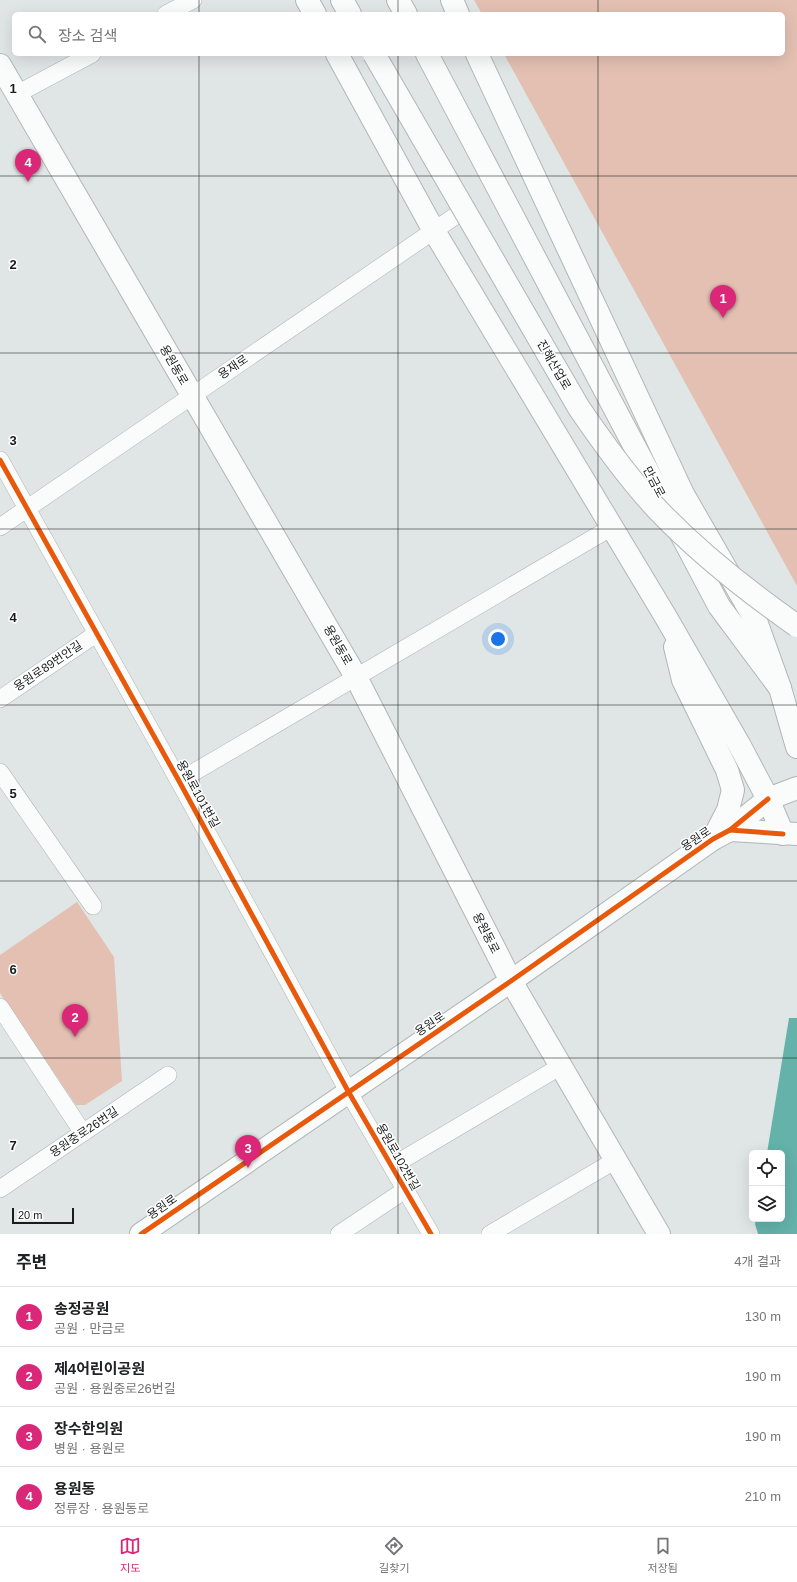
<!DOCTYPE html>
<html lang="ko">
<head>
<meta charset="utf-8">
<style>
	:root { --surface:#fff; --page:#f2f2f2; --text:#202124; --muted:#757577; --line:#e0e0e0; --accent:#db2777 }
	body { margin:0; font-family:Arial,"Noto Sans KR",sans-serif; background:var(--page); color:var(--text) }
	.controls { position:absolute; right:12px; bottom:12px; display:grid; overflow:hidden; border-radius:6px; box-shadow:0 4px 16px #0002 }
	.controls button { width:36px; height:36px; display:grid; place-items:center; padding:0; border:0; border-bottom:1px solid var(--line); background:var(--surface); color:var(--text); font:20px sans-serif }
	.scale { position:absolute; left:12px; bottom:10px; width:62px; box-sizing:border-box; padding-left:4px; border:2px solid #181d1c; border-top:0; font-size:11px; line-height:14px; white-space:nowrap; color:#181d1c; -webkit-text-stroke:3px #fff; paint-order:stroke }
	.you { position:absolute; left:498px; top:639px; width:14px; height:14px; margin:-10px; border:3px solid #fff; border-radius:50%; background:#1a73e8; box-shadow:0 0 0 6px #1a73e833 }
	.badge { display:grid; place-items:center; width:26px; height:26px; border-radius:50%; background:var(--accent); color:#fff; font-size:13px; font-weight:700 }
	.pin { position:absolute; translate:-50% -33px; filter:drop-shadow(0 1px 2px #0008) }
	.pin::after { content:''; position:absolute; top:21px; width:14px; height:12px; background:inherit; clip-path:polygon(0 0,100% 0,50% 100%) }
	.list { margin:0; padding:0; list-style:none }
	h2 { display:flex; justify-content:space-between; align-items:center; height:52px; margin:0; padding:0 16px; font-size:17px }
	h2 small { font-size:13px; font-weight:400; color:var(--muted) }
	.list li { display:grid; grid-template-columns:26px 1fr auto; gap:12px; align-items:center; box-sizing:border-box; height:60px; padding:0 16px; border-top:1px solid var(--line) }
	.list b { display:block; font-size:15px; white-space:nowrap }
	.list p { margin:0; font-size:13px; white-space:nowrap; color:var(--muted) }
	.list em { font-size:13px; font-style:normal; color:var(--muted) }
	.icon { flex:none; width:22px; height:22px; fill:none; stroke:currentColor; stroke-width:2; stroke-linecap:round; stroke-linejoin:round }
	.map { position:relative; flex:none; width:797px; height:1234px; overflow:hidden }
	.search { position:absolute; background:var(--surface); box-shadow:0 4px 16px #0002; left:12px; right:12px; top:12px; height:44px; display:flex; align-items:center; gap:10px; box-sizing:border-box; padding:0 14px; border-radius:6px; color:var(--muted); font-size:15px }
	.sheet { height:292px; background:var(--surface) }
	nav { display:flex; justify-content:space-around; align-items:center; box-sizing:border-box; height:56px; border-top:1px solid var(--line); background:var(--surface); font-size:11px; color:var(--muted) }
	nav a { display:grid; justify-items:center; gap:2px }
	nav .on { color:var(--accent) }
	.map>svg:first-child { display:block }
</style>
</head>
<body>
<div class="map">
<svg width="797" height="1234" viewBox="0 0 797 1234">
	<rect width="100%" height="100%" fill="#e0e6e5"/>
	<g fill="#e3c0b2">
		<path d="M474,0H797V586L504,54H783V14H482Z"/>
		<path d="M77,902L114,957L122,1081L85,1105H76L0,993V955Z"/>
	</g>
	<path fill="#64b2aa" d="M789,1018H797V1234H758L755,1224L756,1219H782V1153H767Z"/>
	<g fill="none" stroke-linecap="round" stroke-linejoin="round">
		<g stroke="#b1b6b5" stroke-width="18">
			<g id="minor">
				<path d="M166,14L193,0"/>
				<path d="M17,94L92,54"/>
				<path d="M0,460L179,781L348,1091L431,1234"/>
				<path d="M0,527L467,208"/>
				<path d="M0,699L96,634"/>
				<path d="M0,772L93,906"/>
				<path d="M179,781L612,527"/>
				<path d="M0,1007L83,1133"/>
				<path d="M392,1166L561,1066"/>
				<path d="M0,1189L168,1075"/>
				<path d="M339,1234L405,1190"/>
				<path d="M490,1234L616,1160"/>
			</g>
		</g>
		<g stroke="#b1b6b5" stroke-width="24">
			<g id="secondary">
				<path d="M0,65L356,677L511,981L659,1234"/>
				<path d="M730,830L797,834"/>
				<path d="M141,1234L511,981L713,839L730,830L768,799L797,788"/>
			</g>
		</g>
		<g stroke="#b1b6b5" stroke-width="24">
			<g id="primary">
				<path d="M307,0L315,14"/>
				<path d="M452,0L458,14"/>
				<path d="M337,54L434,231L667,619L740,746L768,799L783,834"/>
				<path d="M477,54L683,494L756,621L780,688L797,747"/>
				<path d="M675,647L683,680L727,770L733,790L728,810L713,839"/>
			</g>
		</g>
		<g stroke="#b1b6b5" stroke-width="24">
			<g id="trunk">
				<path d="M342,0L350,14"/>
				<path d="M398,0L406,14"/>
				<path d="M427,54L719,606L780,688"/>
			</g>
		</g>
		<use href="#minor" stroke="#fafbfb" stroke-width="17"/>
		<use href="#secondary" stroke="#fafbfb" stroke-width="22"/>
		<use href="#primary" stroke="#fafbfb" stroke-width="22"/>
		<use href="#trunk" stroke="#fafbfb" stroke-width="22"/>
		<g stroke="#b1b6b5" stroke-width="24" stroke-linecap="butt">
			<path id="trunk-bridge" d="M374,54L579,408C603,443 628,478 657,509C699,553 747,591 797,626"/>
		</g>
		<use href="#trunk-bridge" stroke="#fafbfb" stroke-width="22"/>
		<g stroke="#fff" stroke-width="8">
			<g id="cycleway">
				<path d="M0,460L179,781L348,1091L431,1234"/>
				<path d="M730,830L783,834"/>
				<path d="M141,1234L511,981L713,839L730,830L768,799"/>
			</g>
		</g>
		<use href="#cycleway" stroke="#e8590c" stroke-width="5"/>
	</g>
	<path fill="none" stroke="#181d1c" stroke-width="1" stroke-opacity="0.55" d="M199,0V14M398,0V14M598,0V14M199,54V1234M398,54V1234M598,54V1234M0,176H797M0,353H797M0,529H797M0,705H797M0,881H797M0,1058H797"/>
	<g text-anchor="middle" dominant-baseline="central" stroke-width="3" stroke-linejoin="round" paint-order="stroke">
		<g font-size="12" fill="#181d1c" stroke="#fff">
			<text transform="translate(174 365) rotate(60)">용원동로</text>
			<text transform="translate(554 365) rotate(60)">진해산업로</text>
			<text transform="translate(233 367) rotate(-34)">용재로</text>
			<text transform="translate(654 482) rotate(62)">만금로</text>
			<text transform="translate(338 645) rotate(60)">용원동로</text>
			<text transform="translate(48 666) rotate(-34)">용원로89번안길</text>
			<text transform="translate(198 794) rotate(61)">용원로101번길</text>
			<text transform="translate(696 839) rotate(-34)">용원로</text>
			<text transform="translate(486 933) rotate(63)">용원동로</text>
			<text transform="translate(430 1024) rotate(-34)">용원로</text>
			<text transform="translate(84 1132) rotate(-34)">용원중로26번길</text>
			<text transform="translate(398 1157) rotate(60)">용원로102번길</text>
			<text transform="translate(162 1207) rotate(-35)">용원로</text>
		</g>
	</g>
	<g font-size="13" text-anchor="middle" font-weight="bold" fill="#181d1c" stroke="#fff" stroke-width="3" stroke-linejoin="round" paint-order="stroke">
		<text x="13" y="93">1</text>
		<text x="13" y="269">2</text>
		<text x="13" y="445">3</text>
		<text x="13" y="622">4</text>
		<text x="13" y="798">5</text>
		<text x="13" y="974">6</text>
		<text x="13" y="1150">7</text>
	</g>
</svg>
<div class="controls">
<button><svg class="icon" aria-label="locate" viewBox="0 0 24 24"><circle cx="12" cy="12" r="6"/><path d="M12 2v4M12 18v4M2 12h4M18 12h4"/></svg></button>
<button><svg class="icon" aria-label="layers" viewBox="0 0 24 24"><path d="M12 4l9 5-9 5-9-5zM3 14l9 5 9-5"/></svg></button>
</div>
<div class="scale">20 m</div>
<div class="you"></div>
<div class="pin badge" style="left:723px;top:318px">1</div>
<div class="pin badge" style="left:75px;top:1037px">2</div>
<div class="pin badge" style="left:248px;top:1168px">3</div>
<div class="pin badge" style="left:28px;top:182px">4</div>
<div class="search"><svg class="icon" aria-label="search" viewBox="0 0 24 24"><circle cx="10" cy="10" r="6"/><path d="M15 15l6 6"/></svg>장소 검색</div>
</div>
<section class="sheet">
<h2>주변<small>4개 결과</small></h2>
<ul class="list">
<li><span class="badge">1</span><div><b>송정공원</b><p>공원 · 만금로</p></div><em>130 m</em></li>
<li><span class="badge">2</span><div><b>제4어린이공원</b><p>공원 · 용원중로26번길</p></div><em>190 m</em></li>
<li><span class="badge">3</span><div><b>장수한의원</b><p>병원 · 용원로</p></div><em>190 m</em></li>
<li><span class="badge">4</span><div><b>용원동</b><p>정류장 · 용원동로</p></div><em>210 m</em></li>
</ul>
</section>
<nav>
<a class="on"><svg class="icon" aria-label="map" viewBox="0 0 24 24"><path d="M3 6l6-2 6 2 6-2v14l-6 2-6-2-6 2zM9 4v14M15 6v14"/></svg>지도</a>
<a><svg class="icon" aria-label="directions" viewBox="0 0 24 24"><path d="M12 3l9 9-9 9-9-9zM9 14v-3h6M13 9l2 2-2 2"/></svg>길찾기</a>
<a><svg class="icon" aria-label="saved" viewBox="0 0 24 24"><path d="M7 4h10v16l-5-4-5 4z"/></svg>저장됨</a>
</nav>
</body>
</html>
